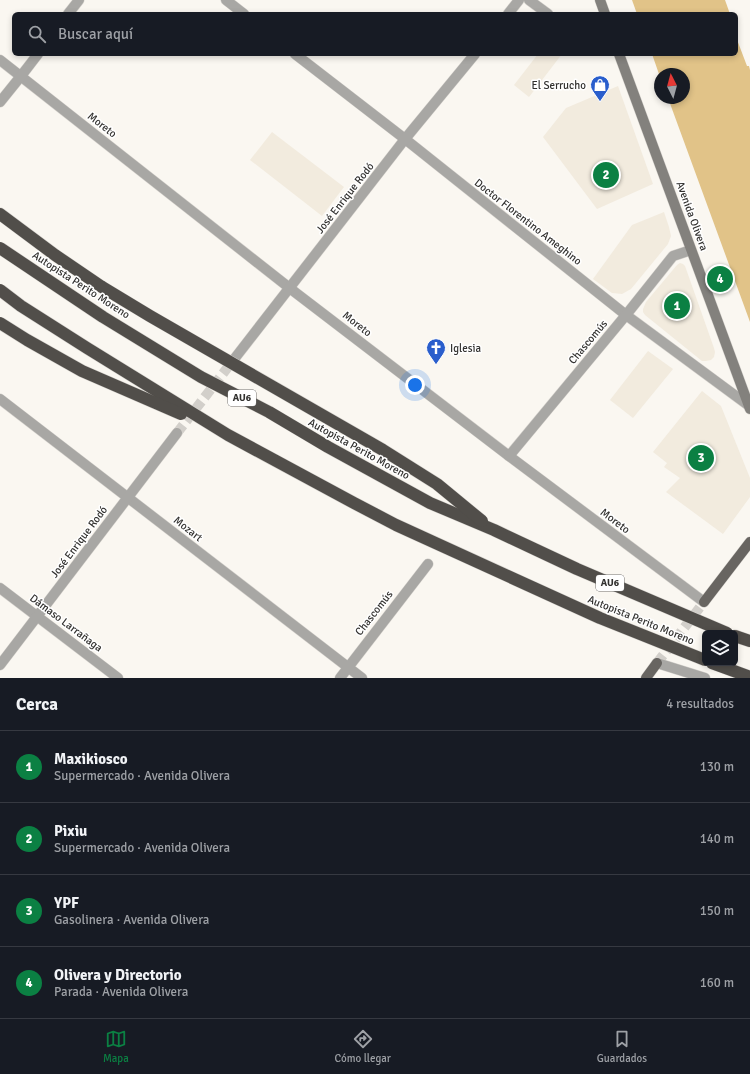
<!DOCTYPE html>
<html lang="es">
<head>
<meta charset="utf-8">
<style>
	:root { --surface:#171b24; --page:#242831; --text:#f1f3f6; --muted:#9ea1a6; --line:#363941; --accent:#0b8043 }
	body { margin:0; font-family:Signika,sans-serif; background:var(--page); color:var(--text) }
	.controls { position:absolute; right:12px; bottom:12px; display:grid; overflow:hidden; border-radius:6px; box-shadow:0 2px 6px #0003 }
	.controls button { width:36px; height:36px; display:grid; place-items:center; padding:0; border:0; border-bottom:1px solid var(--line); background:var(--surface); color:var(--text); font:20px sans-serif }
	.compass { position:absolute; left:654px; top:68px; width:36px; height:36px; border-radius:50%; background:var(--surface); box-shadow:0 2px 6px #0003; rotate:354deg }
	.you { position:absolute; left:415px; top:385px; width:14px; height:14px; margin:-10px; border:3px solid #fff; border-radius:50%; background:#1a73e8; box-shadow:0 0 0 6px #1a73e833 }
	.badge { display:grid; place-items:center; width:26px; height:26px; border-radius:50%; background:var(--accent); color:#fff; font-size:13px; font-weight:700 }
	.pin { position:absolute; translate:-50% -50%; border:2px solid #fff; box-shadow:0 1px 4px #0006 }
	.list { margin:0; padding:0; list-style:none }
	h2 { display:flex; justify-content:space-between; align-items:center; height:52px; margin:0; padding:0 16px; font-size:17px }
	h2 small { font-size:13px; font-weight:400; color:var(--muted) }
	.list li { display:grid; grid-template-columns:26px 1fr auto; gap:12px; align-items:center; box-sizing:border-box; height:72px; padding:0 16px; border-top:1px solid var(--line) }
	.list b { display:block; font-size:15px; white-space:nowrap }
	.list p { margin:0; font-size:13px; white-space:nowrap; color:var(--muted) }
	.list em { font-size:13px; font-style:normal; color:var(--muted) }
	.icon { flex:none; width:22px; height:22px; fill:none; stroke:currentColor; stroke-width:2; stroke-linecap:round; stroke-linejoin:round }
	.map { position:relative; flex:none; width:750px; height:678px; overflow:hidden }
	.search { position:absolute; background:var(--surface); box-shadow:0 2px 6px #0003; left:12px; right:12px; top:12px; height:44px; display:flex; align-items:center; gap:10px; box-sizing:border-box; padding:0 14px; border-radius:6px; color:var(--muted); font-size:15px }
	.sheet { height:340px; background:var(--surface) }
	nav { display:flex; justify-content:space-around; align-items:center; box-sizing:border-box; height:56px; border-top:1px solid var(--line); background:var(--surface); font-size:11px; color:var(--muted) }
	nav a { display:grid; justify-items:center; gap:2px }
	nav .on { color:var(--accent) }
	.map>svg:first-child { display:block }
</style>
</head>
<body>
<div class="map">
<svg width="750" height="678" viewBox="0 0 750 678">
	<rect width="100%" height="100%" fill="#faf7f1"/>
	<g fill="#f2ebde">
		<path d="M538,54H562L529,97L514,85Z"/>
		<path d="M618,86L653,184L597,209L543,137L566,108Z"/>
		<path d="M272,132L344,187L322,216L250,160Z"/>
		<path d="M664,212L669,227L671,236L668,244L631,289L622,294L612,293L593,279L632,225Z"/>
		<path d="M680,263L683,264L685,266L714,348L715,352L714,357L711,360L706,361H702L645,315L643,312V309L646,302L677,265Z"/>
		<path d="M648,351L673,369L633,418L610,400Z"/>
		<path d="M702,391L721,406L750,478V497L723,534L666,492L680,478L664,467L667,463L653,452Z"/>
	</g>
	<g fill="#e1c388">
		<path d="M632,0H725L730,14H637Z"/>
		<path d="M736,37L747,66H749L750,70V322L668,98H684V74H660V77L652,54H736Z"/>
	</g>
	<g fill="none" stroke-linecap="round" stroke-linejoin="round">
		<path stroke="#d2cfca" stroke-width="10" stroke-dasharray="10 5" stroke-linecap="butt" d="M177,433L235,358"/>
		<path stroke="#d2cfca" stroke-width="10" stroke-dasharray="10 5" stroke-linecap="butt" d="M657,663L704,602"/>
		<g stroke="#d6d3ce" stroke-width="11">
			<g id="street">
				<path d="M226,0L244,14"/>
				<path d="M529,0L548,14"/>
				<path d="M68,14L79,0"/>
				<path d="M508,14L519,0"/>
				<path d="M295,54L405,139L626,315L748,405"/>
				<path d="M0,60L296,293L509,456L704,602"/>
				<path d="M0,102L21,76L38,54"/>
				<path d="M235,358L405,139L475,54"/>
				<path d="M0,399L362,678"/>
				<path d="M509,456L626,315L673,256L691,250"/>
				<path d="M0,588L118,678"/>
				<path d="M657,663L705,678"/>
				<path d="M0,665L177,433"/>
				<path d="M340,678L428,564"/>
			</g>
		</g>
		<g stroke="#d6d3ce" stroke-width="11">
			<g id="secondary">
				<path d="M600,0L605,14"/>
				<path d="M619,54L750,409"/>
			</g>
		</g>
		<g stroke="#d6d3ce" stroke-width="11">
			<g id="primary">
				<path d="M704,602L750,542"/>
				<path d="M646,678L657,663"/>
			</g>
		</g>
		<g stroke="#d6d3ce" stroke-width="13">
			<g id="highway">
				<path d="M0,214L55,255L102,287"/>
				<path d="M735,636L750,641"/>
				<path d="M712,663L750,677"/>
			</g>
		</g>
		<use href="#street" stroke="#a8a7a4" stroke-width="10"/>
		<use href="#secondary" stroke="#83817d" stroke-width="10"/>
		<use href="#primary" stroke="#686561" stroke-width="10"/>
		<use href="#highway" stroke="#514e4a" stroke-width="12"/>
		<g stroke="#d6d3ce" stroke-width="13" stroke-linecap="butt">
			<g id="highway-bridge">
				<path d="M0,248L103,317L201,377L269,412L328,447L430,503L494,530L577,569L727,633"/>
				<path d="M102,287L150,316L383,450L437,484L482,521"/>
				<path d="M0,290L21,306L87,348L228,435L354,503L396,525L600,618L705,660"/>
				<path d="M0,323L27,340L82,371L181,414"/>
			</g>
		</g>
		<use href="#highway-bridge" stroke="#514e4a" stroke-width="12"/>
	</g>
	<defs>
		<g id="shop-pin" transform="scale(1)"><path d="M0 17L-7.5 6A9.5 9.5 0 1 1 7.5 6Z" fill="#2a5ecc" stroke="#fff"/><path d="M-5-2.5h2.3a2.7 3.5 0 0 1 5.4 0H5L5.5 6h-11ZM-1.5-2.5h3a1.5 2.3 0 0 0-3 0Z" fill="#fff"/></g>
		<g id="church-pin" transform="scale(1)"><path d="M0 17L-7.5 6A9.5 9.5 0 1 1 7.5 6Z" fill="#2a5ecc" stroke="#fff"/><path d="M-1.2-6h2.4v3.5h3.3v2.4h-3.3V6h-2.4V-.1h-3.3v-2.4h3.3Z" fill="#fff"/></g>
	</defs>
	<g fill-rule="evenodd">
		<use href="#shop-pin" x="600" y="85"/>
		<use href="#church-pin" x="436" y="348"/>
	</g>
	<g text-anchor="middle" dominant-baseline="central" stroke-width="3" stroke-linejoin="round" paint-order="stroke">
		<g fill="#fff" stroke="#706f6d" stroke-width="1">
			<rect x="228" y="390" width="28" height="16" rx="3"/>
			<rect x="596" y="575" width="28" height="16" rx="3"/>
		</g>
		<g font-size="10" font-weight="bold" fill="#32312f">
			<text x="242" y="398">AU6</text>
			<text x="610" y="583">AU6</text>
		</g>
		<g font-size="11" fill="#32312f" stroke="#fff" text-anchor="end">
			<text x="586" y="85">El Serrucho</text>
			<text x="450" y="348" text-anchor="start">Iglesia</text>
		</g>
		<g font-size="11" fill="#32312f" stroke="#fff">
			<text transform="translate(102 125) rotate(38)">Moreto</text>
			<text transform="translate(345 198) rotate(-52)">José Enrique Rodó</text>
			<text transform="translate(692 216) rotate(70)">Avenida Olivera</text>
			<text transform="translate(528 222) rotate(38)">Doctor Florentino Ameghino</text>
			<text transform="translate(81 285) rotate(33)">Autopista Perito Moreno</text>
			<text transform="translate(357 324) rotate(38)">Moreto</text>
			<text transform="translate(588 342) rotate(-50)">Chascomús</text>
			<text transform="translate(359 449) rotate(29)">Autopista Perito Moreno</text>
			<text transform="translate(615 521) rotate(37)">Moreto</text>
			<text transform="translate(188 529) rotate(38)">Mozart</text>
			<text transform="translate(79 542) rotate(-53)">José Enrique Rodó</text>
			<text transform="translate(374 613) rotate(-52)">Chascomús</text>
			<text transform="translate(641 620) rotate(22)">Autopista Perito Moreno</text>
			<text transform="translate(66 623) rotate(37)">Dámaso Larrañaga</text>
		</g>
	</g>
</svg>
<div class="controls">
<button><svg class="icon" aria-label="layers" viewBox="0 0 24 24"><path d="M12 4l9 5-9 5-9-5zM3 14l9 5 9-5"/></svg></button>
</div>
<svg class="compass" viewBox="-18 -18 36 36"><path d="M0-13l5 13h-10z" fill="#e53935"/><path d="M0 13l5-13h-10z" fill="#9ea1a6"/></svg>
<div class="you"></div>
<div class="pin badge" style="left:677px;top:306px">1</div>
<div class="pin badge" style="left:606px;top:175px">2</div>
<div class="pin badge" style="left:701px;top:458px">3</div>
<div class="pin badge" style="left:720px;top:279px">4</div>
<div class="search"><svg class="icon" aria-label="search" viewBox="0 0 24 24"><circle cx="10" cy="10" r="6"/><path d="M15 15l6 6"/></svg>Buscar aquí</div>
</div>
<section class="sheet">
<h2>Cerca<small>4 resultados</small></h2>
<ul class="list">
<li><span class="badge">1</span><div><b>Maxikiosco</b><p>Supermercado · Avenida Olivera</p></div><em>130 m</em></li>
<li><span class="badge">2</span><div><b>Pixiu</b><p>Supermercado · Avenida Olivera</p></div><em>140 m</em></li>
<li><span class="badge">3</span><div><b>YPF</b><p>Gasolinera · Avenida Olivera</p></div><em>150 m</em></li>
<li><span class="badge">4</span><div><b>Olivera y Directorio</b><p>Parada · Avenida Olivera</p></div><em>160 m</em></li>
</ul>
</section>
<nav>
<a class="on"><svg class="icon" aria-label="map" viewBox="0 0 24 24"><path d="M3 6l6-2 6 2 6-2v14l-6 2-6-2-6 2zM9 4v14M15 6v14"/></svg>Mapa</a>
<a><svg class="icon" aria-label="directions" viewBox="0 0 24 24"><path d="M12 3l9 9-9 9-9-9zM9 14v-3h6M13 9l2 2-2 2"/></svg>Cómo llegar</a>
<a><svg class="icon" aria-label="saved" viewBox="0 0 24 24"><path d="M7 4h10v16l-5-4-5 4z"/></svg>Guardados</a>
</nav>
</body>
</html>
